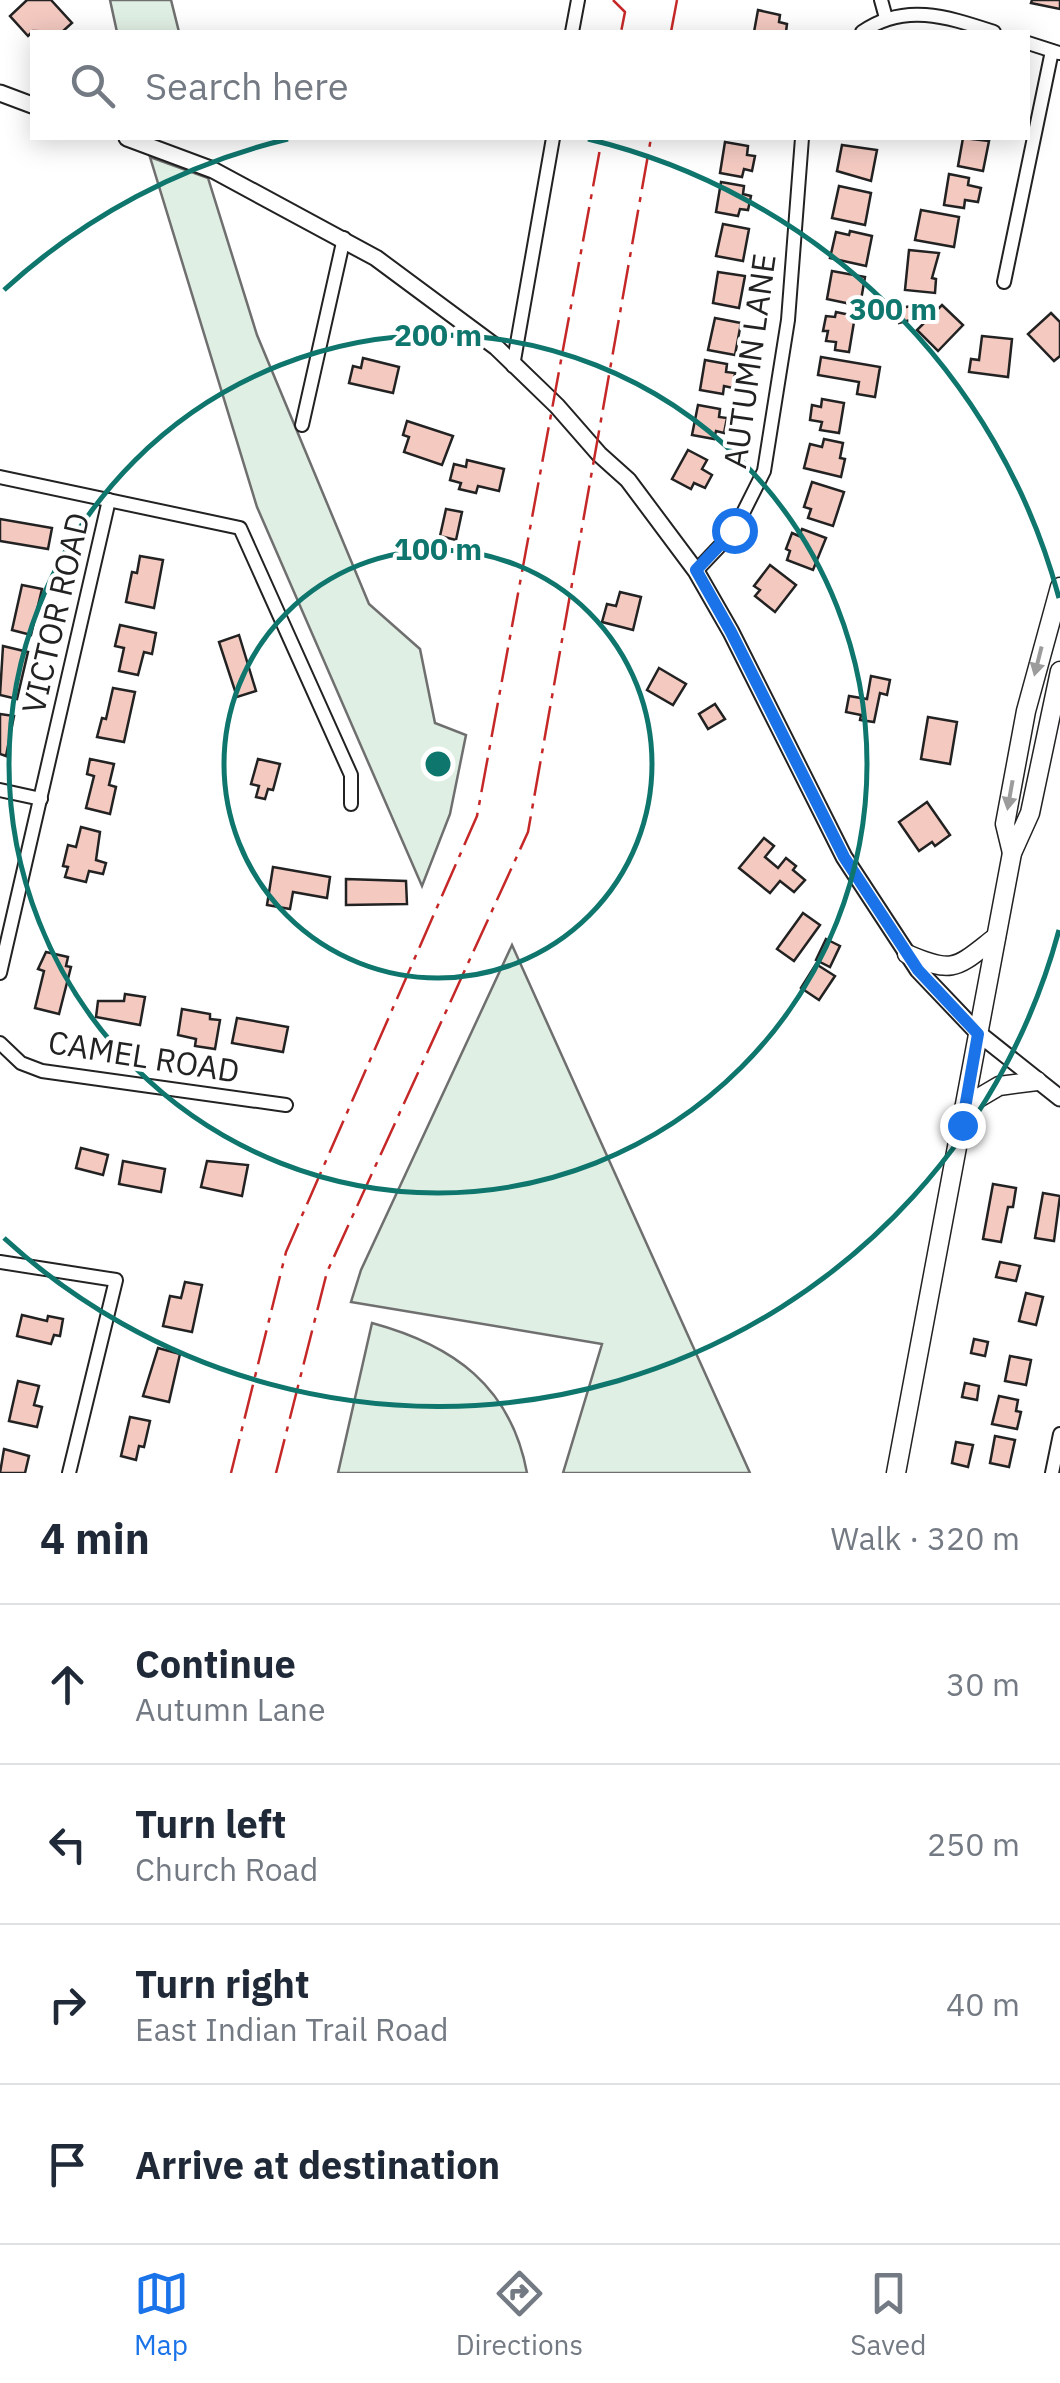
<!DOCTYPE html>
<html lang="en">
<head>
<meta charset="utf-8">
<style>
	:root { --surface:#fff; --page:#f2f2f3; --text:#1f2937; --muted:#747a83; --line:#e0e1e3; --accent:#1a73e8 }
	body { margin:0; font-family:"IBM Plex Sans",sans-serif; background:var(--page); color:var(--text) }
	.stop { position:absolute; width:30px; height:30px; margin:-22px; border:8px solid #1a73e8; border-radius:50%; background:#fff }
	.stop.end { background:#1a73e8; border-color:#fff; box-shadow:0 2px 10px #0008 }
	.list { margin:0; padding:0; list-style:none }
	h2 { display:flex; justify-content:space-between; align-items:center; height:130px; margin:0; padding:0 40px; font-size:42px }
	h2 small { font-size:32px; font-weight:400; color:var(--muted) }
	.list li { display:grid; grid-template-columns:65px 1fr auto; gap:30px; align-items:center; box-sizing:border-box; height:160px; padding:0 40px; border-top:2px solid var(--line) }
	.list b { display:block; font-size:38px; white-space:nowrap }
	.list p { margin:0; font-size:32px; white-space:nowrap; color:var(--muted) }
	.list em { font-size:32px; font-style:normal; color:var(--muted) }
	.icon { flex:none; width:55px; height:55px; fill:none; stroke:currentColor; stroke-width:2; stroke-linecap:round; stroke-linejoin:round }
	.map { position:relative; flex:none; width:1060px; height:1473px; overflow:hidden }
	.search { position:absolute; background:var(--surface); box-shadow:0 5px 25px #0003; left:30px; right:30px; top:30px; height:110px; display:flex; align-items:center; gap:25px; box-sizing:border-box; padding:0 35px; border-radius:0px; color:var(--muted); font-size:38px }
	.sheet { height:770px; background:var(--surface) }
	nav { display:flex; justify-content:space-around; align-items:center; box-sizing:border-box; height:140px; border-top:2px solid var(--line); background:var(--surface); font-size:28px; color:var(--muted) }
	nav a { display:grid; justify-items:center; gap:5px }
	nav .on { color:var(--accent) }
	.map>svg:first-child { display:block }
</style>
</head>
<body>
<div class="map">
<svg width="1060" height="1473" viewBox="0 0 1060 1473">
	<rect width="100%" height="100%" fill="#fff"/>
	<g fill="#e0efe3" stroke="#6f6f6f" stroke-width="2.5">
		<path d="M110,0H171L179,32H117Z"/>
		<path d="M150,157L208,178L257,335L369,604L420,649L435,723L466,735L450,814L422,886L257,507Z"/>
		<path d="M512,945L750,1473H563L602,1344L351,1302L361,1270Z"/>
		<path d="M372,1323C453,1345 511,1386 527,1473H338Z"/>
	</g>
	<g fill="#f3c9c0" stroke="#222" stroke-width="2.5">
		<path d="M27,0H51L72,23L62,32L33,31L28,36L10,16Z"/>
		<path d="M1032,0H1060V9L1031,3Z"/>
		<path d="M758,10L780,15L779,22L787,24L786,32H754Z"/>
		<path d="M963,138L989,141L983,171L958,166Z"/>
		<path d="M725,142L748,146L747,155L755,156L752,171L744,169L742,177L720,173Z"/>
		<path d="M842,145L877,150L871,181L837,171Z"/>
		<path d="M949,174L969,178L968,185L981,188L978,202L965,200L964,208L944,205Z"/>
		<path d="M721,182L744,186L743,194L751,196L748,210L740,209L738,216L716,212Z"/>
		<path d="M839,186L871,193L865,225L832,218Z"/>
		<path d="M921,210L959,217L954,247L915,240Z"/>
		<path d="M723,224L749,229L743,261L716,256Z"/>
		<path d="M850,231L872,236L866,266L830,258L836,232L849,235Z"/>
		<path d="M909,250L939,253L932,278L936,279L935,293L905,290Z"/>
		<path d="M832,271L865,277L860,306L827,299Z"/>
		<path d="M718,272L745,276L739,308L713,303Z"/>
		<path d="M942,305L963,325L938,351L917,330Z"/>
		<path d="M911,306L914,319L899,323L896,309Z"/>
		<path d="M836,312L855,316L849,352L835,350L836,342L826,341L828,331H823L826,316L835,317Z"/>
		<path d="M1051,313L1060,322V356L1054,361L1028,334Z"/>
		<path d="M715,318L741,323L735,355L708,350Z"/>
		<path d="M982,336L1012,339L1008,377L969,372L971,359L979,360Z"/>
		<path d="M821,357L880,367L875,397L857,394L859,382L818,375Z"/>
		<path d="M363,358L399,367L393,393L349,383L353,366L361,368Z"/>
		<path d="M705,360L727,364L726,372L735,373L733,388L724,386L723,394L700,390Z"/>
		<path d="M822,399L844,403L839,433L820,430L822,422L810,420L812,405L821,407Z"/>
		<path d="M698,405L720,409L719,417L727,418L724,433L716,431L714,439L692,435Z"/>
		<path d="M407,421L453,436L442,465L404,452L409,437L403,435Z"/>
		<path d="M824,439L843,443L840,458L845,459L841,477L804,468L810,444L822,447Z"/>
		<path d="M688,450L707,460L702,469L712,475L705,488L694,483L691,489L672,479Z"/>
		<path d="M467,460L504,469L499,491L478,486L476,493L459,489L461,483L450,480L454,464L466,467Z"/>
		<path d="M812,482L844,492L833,526L808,518L811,509L804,507Z"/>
		<path d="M446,509L462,512L456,540L440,536Z"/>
		<path d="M0,519L52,528L48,549L0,541Z"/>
		<path d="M802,529L826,538L813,570L787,560L790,551L786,549L792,533L799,536Z"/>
		<path d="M140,556L163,560L154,608L126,602L132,572L137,573Z"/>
		<path d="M770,565L796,585L775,612L755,596L760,590L754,586Z"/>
		<path d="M22,585L42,589L31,635L12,630Z"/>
		<path d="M620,592L641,597L633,630L602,622L607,604L616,606Z"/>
		<path d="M120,625L156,633L152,654L144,652L138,675L119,671L124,648L115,646Z"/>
		<path d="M239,635L256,691L237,697L219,642Z"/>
		<path d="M3,646L28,652L17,699L0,695Z"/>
		<path d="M659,668L686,684L673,705L647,690Z"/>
		<path d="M871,676L890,680L887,695L880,693L874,722L860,720L861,715L846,712L849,696L867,699Z"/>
		<path d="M113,688L135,692L124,742L97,737L102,718L106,719Z"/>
		<path d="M715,704L725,719L708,729L699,714Z"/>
		<path d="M0,714L14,716L6,756L0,754Z"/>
		<path d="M928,717L957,722L950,764L921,759Z"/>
		<path d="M90,759L114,764L109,785L116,787L110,814L86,808L94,776L87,774Z"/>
		<path d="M258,759L280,764L273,790L268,789L265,799L256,797L259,786L251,784Z"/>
		<path d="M927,802L950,835L935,846L932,842L919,851L899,822Z"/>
		<path d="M81,827L100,832L96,860L106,863L103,874L89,871L86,882L65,877L68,867L63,866L68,845L76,847Z"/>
		<path d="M764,838L774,846L765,857L778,868L786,858L796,866L793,870L805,880L794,892L780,881L770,893L739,868Z"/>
		<path d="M273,867L330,877L327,898L293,892L290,909L267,905Z"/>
		<path d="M346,879L406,881L407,904L346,905Z"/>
		<path d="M803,913L820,925L794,961L777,949Z"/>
		<path d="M826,939L840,946L830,967L816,960Z"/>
		<path d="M46,952L68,957L66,966L71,967L59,1014L35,1008L44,971L38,969Z"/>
		<path d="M816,964L835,976L819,1000L801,988Z"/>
		<path d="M125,994L145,997L140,1025L96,1017L98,1001H124Z"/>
		<path d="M182,1009L210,1014V1019L220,1020L215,1049L195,1046L196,1039L178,1035Z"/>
		<path d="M237,1018L288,1027L283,1052L232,1043Z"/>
		<path d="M81,1148L108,1155L103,1175L76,1168Z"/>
		<path d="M123,1161L165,1169L161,1192L119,1184Z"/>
		<path d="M207,1161L248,1165L242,1196L201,1187Z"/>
		<path d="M993,1184L1016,1188L1013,1207H1008L1001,1242L983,1239Z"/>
		<path d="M1043,1193L1060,1196L1054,1241L1035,1238Z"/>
		<path d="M1000,1262L1020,1266L1016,1281L996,1277Z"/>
		<path d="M185,1282L202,1285L192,1332L163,1326L170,1296L181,1298Z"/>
		<path d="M1026,1293L1043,1297L1036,1325L1019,1321Z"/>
		<path d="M22,1315L47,1321L48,1316L63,1319L60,1336L54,1335L51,1344L17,1336Z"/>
		<path d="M974,1339L988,1342L985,1356L971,1353Z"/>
		<path d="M158,1348L180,1354L169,1402L143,1396Z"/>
		<path d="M1010,1356L1031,1360L1026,1385L1005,1381Z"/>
		<path d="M18,1381L39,1386L34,1405L42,1407L37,1427L9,1421Z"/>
		<path d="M965,1383L979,1386L977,1400L962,1397Z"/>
		<path d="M999,1396L1018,1400L1016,1411L1021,1412L1017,1429L992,1424Z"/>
		<path d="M130,1417L150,1421L144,1447L139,1446L136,1460L121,1456Z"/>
		<path d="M995,1436L1015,1440L1009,1467L990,1463Z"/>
		<path d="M956,1442L973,1445L968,1467L952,1463Z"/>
		<path d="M4,1449L29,1456L25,1473H0Z"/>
	</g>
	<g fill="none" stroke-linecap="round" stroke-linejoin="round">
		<g stroke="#222" stroke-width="16">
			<g id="minor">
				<path d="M881,0L886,18"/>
				<path d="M572,32L578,0"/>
				<path d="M862,32C905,2 948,17 994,32"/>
				<path d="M1028,43L1059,53"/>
				<path d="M1004,282L1052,51"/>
				<path d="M513,366L553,138"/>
				<path d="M302,425L344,238"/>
				<path d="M0,477L240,528L351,775V804"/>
				<path d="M696,571L734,531L764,471L788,320L802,138"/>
				<path d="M0,790L41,799"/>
				<path d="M0,973L109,500"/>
				<path d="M0,1043L21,1063L42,1071L286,1105"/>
				<path d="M0,1262L116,1280L69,1473"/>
				<path d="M1052,1473L1060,1434"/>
			</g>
		</g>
		<g stroke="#222" stroke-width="19">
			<g id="tertiary">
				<path d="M0,93L32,105"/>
				<path d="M127,138L213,170L376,258L496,347L557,406L599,454L628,480L696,571L731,632L844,857L918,970L978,1033L1060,1098"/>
			</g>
		</g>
		<g stroke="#222" stroke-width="21">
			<g id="secondary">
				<path d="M1012,853L1005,824L1026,711L1060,587"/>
				<path d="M907,954C955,975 957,967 996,937"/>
				<path d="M965,1106L999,1086L1037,1081"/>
				<path d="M896,1473L1012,853L1030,813L1060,671"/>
			</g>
		</g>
		<use href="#minor" stroke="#fff" stroke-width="12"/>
		<use href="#tertiary" stroke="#fff" stroke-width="15"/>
		<use href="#secondary" stroke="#fff" stroke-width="18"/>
		<g stroke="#c62828" stroke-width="2.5" stroke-dasharray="35 8 5 8" stroke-linecap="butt">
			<path d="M613,0L625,12L621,32"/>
			<path d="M671,32L677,0"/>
			<path d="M231,1473L286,1252L477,816L602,138"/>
			<path d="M276,1473L327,1272L528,832L651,138"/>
		</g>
	</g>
	<defs><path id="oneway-solid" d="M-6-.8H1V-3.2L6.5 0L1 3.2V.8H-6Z" transform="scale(2.5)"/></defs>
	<g fill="#9c9c9c">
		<use href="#oneway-solid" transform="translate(1038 661) rotate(104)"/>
		<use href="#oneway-solid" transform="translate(1010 795) rotate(100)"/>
	</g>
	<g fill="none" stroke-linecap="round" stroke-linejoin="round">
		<path stroke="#1a73e8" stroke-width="12" d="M734,530L696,570L731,632L844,857L918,970L978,1034L962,1125"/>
	</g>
	<g fill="none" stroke="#0f766e" stroke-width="5">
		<circle cx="438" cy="764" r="214"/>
		<circle cx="438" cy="764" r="429"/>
		<path d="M1059 930A643 643 0 0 1 4 1238M4 290A643 643 0 0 1 288 139M588 139A643 643 0 0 1 1059 598"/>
	</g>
	<g text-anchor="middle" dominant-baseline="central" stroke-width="8" stroke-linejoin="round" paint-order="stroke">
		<g font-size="32" fill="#222" stroke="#fff">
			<text transform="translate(749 361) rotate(-82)">AUTUMN LANE</text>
			<text transform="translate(55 613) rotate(-77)">VICTOR ROAD</text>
			<text transform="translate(144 1056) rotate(9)">CAMEL ROAD</text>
		</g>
	</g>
	<circle cx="438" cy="764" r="15" fill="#0f766e" stroke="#fff" stroke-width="5"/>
	<g font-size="30" text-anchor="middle" font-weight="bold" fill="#0f766e" stroke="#fff" stroke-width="8" stroke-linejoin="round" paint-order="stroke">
		<text x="893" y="320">300 m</text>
		<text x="438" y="346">200 m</text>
		<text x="438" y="560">100 m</text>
	</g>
</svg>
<div class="stop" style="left:734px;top:530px"></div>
<div class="stop end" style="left:962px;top:1125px"></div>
<div class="search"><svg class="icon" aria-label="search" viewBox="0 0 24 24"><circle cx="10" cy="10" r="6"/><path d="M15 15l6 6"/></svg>Search here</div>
</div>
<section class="sheet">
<h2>4 min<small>Walk · 320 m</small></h2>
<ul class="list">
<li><svg class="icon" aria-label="ahead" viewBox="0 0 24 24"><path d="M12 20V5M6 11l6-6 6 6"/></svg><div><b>Continue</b><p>Autumn Lane</p></div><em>30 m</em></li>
<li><svg class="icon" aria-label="left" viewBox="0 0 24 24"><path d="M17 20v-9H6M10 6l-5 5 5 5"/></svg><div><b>Turn left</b><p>Church Road</p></div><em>250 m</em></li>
<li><svg class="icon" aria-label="right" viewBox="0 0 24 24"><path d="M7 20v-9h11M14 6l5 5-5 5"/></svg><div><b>Turn right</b><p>East Indian Trail Road</p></div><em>40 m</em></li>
<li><svg class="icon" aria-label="arrive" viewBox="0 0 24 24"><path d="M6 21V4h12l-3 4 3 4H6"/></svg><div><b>Arrive at destination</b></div></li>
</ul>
</section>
<nav>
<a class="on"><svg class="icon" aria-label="map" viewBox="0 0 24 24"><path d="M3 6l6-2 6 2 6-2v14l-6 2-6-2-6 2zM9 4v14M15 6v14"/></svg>Map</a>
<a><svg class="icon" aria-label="directions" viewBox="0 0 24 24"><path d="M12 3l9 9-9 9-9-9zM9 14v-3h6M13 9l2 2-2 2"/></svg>Directions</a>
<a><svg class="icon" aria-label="saved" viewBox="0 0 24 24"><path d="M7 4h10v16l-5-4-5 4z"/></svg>Saved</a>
</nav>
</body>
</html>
